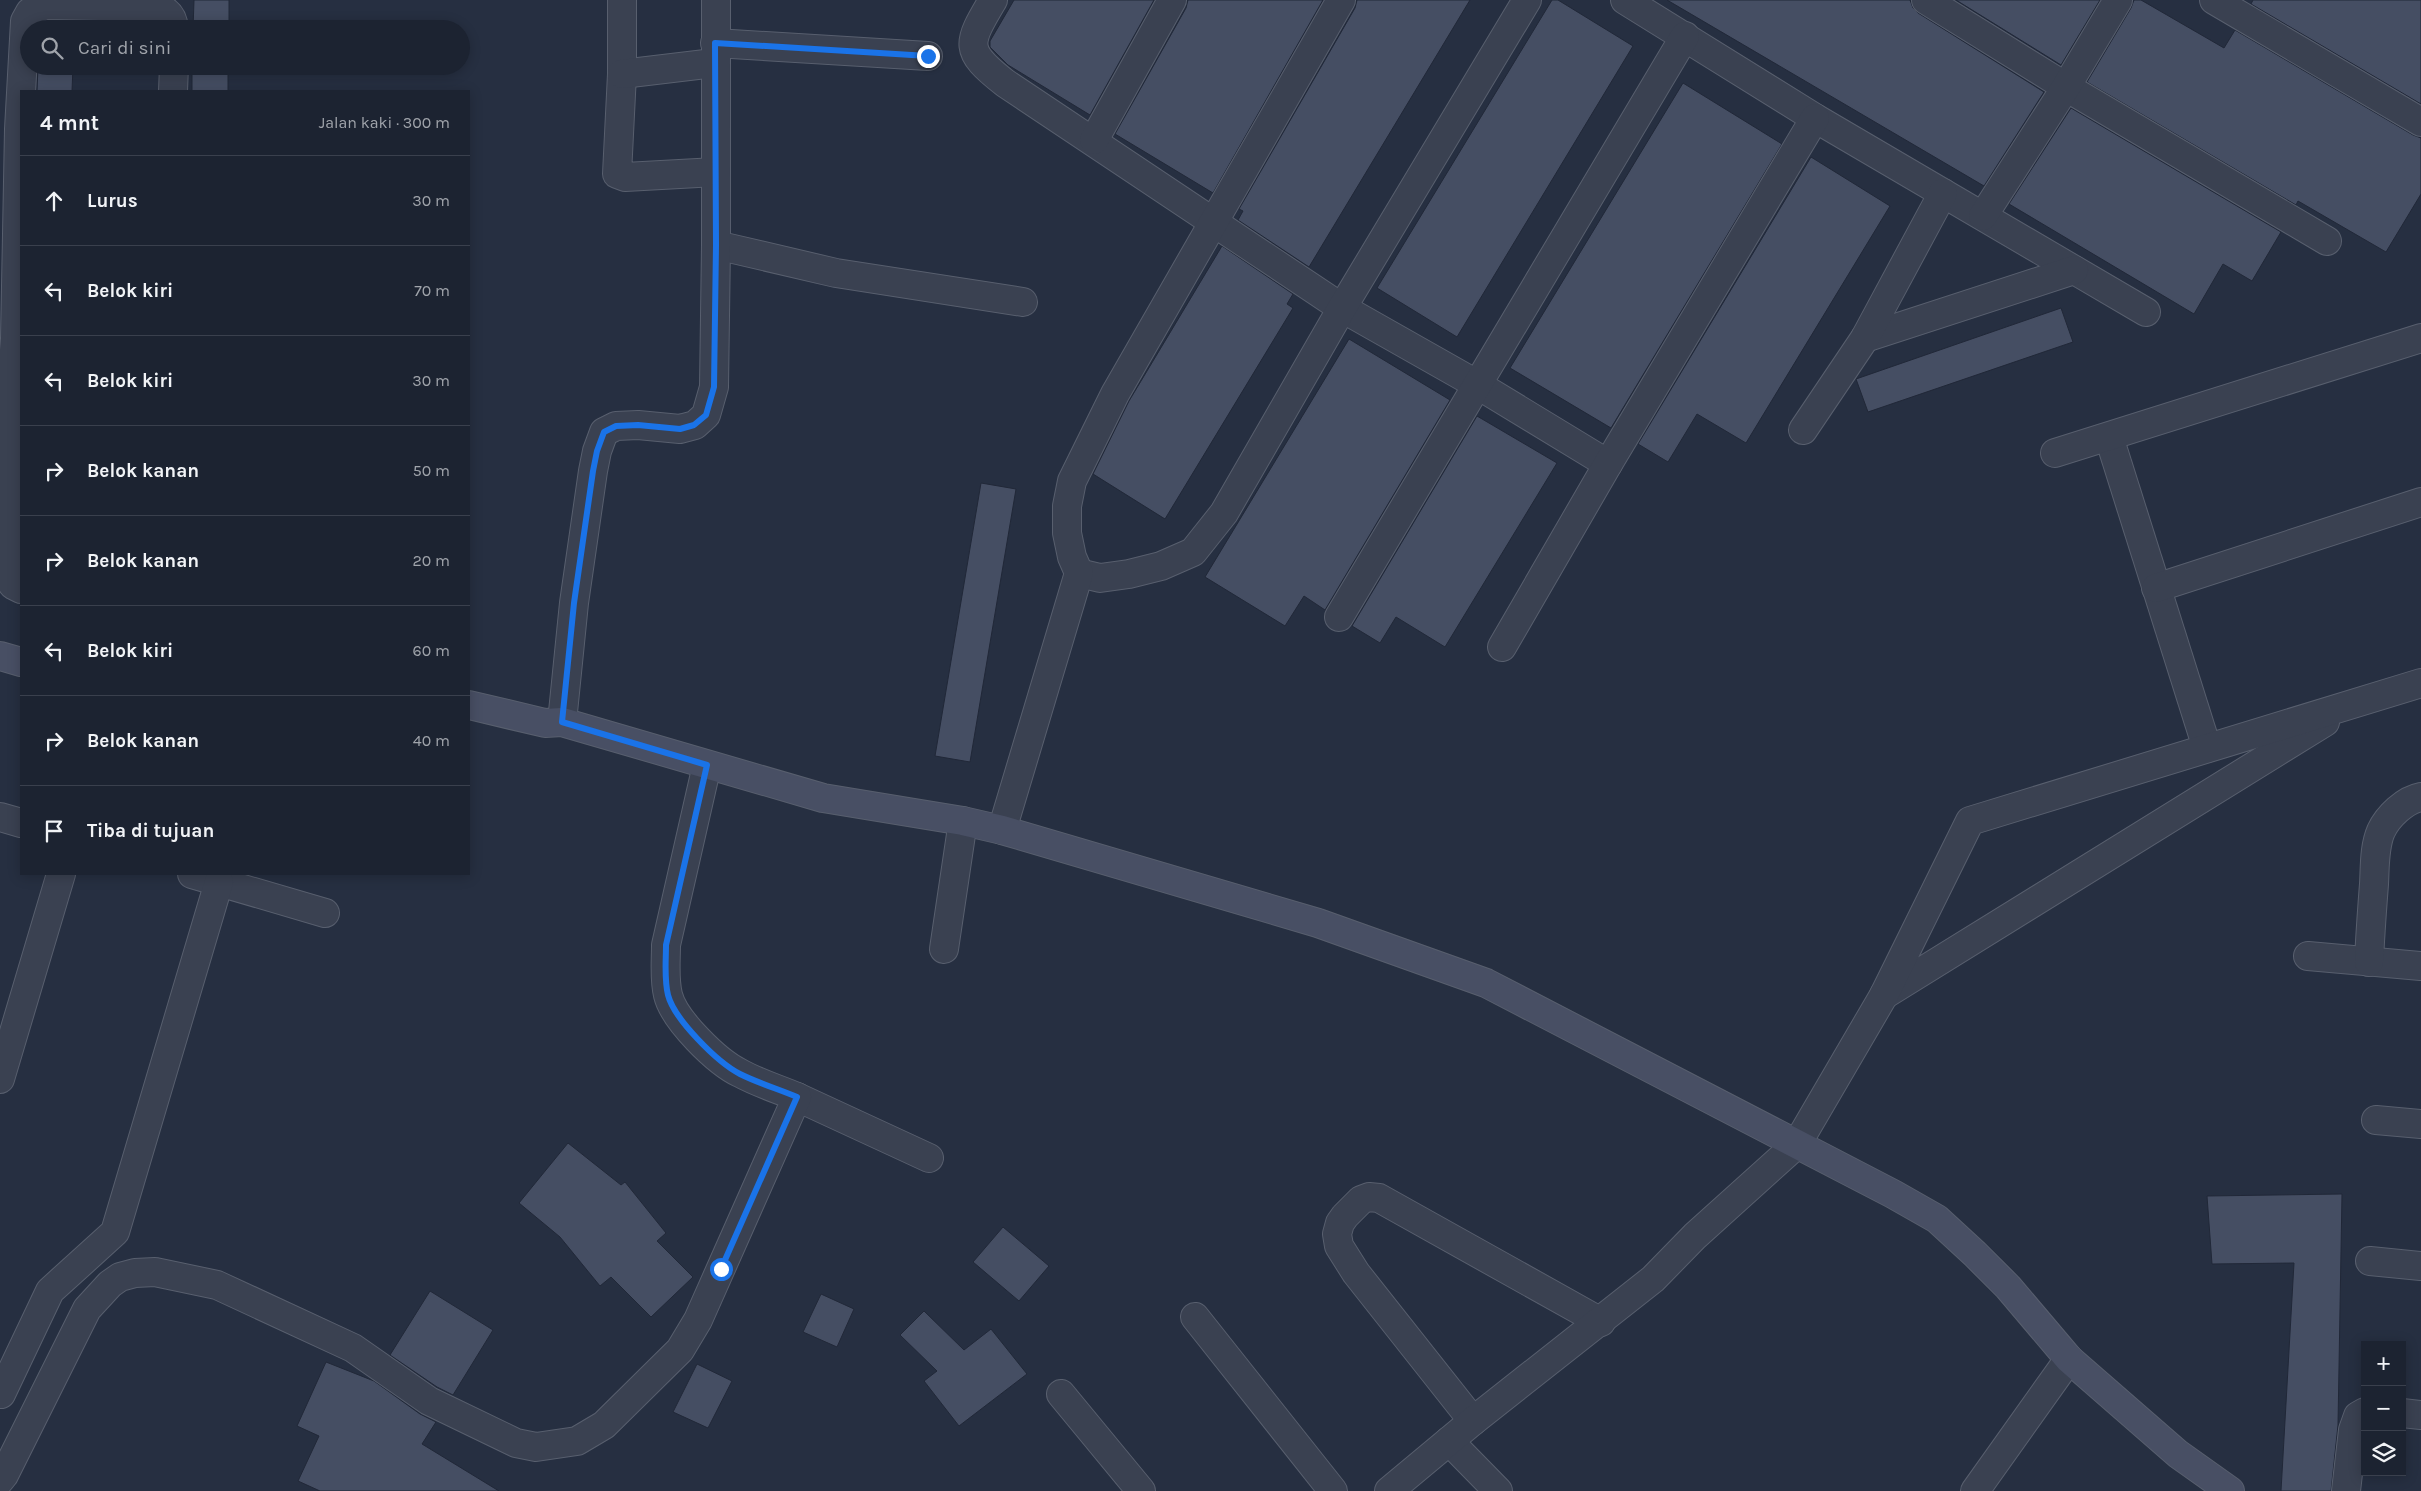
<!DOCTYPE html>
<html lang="id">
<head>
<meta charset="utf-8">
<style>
	:root { --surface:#1c2331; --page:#252b39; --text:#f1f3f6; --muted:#a0a4ab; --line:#3a404d }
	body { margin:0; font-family:Karla,sans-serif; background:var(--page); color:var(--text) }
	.controls { position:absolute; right:15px; bottom:15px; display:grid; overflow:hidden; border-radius:0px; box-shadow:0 2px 12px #0003 }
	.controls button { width:45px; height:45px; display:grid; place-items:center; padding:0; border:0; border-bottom:1px solid var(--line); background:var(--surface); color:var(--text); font:25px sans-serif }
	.stop { position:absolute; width:15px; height:15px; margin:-11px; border:4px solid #1a73e8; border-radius:50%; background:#fff }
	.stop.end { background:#1a73e8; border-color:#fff; box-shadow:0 1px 5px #0008 }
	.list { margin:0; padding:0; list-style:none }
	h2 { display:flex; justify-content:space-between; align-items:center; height:65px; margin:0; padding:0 20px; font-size:21px }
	h2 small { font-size:16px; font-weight:400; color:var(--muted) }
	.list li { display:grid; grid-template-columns:32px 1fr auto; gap:15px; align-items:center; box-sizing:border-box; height:90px; padding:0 20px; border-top:1px solid var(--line) }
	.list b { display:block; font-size:19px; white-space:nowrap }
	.list em { font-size:16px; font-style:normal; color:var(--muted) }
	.icon { flex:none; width:28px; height:28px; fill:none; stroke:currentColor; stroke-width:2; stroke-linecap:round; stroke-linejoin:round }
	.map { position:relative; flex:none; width:2421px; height:1491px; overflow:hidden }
	.search { position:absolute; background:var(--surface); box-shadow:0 2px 12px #0003; left:20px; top:20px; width:450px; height:55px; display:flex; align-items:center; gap:12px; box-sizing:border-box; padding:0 18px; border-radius:28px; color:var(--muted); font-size:19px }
	.panel { position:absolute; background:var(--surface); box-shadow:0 2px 12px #0003; left:20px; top:90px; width:450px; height:785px; border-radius:0px }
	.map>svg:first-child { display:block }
</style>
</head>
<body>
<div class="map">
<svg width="2421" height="1491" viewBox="0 0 2421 1491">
	<rect width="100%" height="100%" fill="#262f41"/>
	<g fill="#454e63" stroke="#212838">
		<path d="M194,0H229V29H193Z"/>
		<path d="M1014,0H1154L1090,115L1008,65L990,47V41Z"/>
		<path d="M1188,0H1323L1213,193L1115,134L1186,8Z"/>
		<path d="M1357,0H1470L1309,267L1238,220L1243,211L1239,209L1355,8Z"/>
		<path d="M1552,0H1558L1633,46L1457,337L1377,288Z"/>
		<path d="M1667,0H1910L1913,8L1918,13L2044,92L1984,186Z"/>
		<path d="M1956,0H2100L2061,65Z"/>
		<path d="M2134,0H2141L2224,48L2235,30L2413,135L2421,138V194L2386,252L2298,201L2296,205L2087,82L2131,8Z"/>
		<path d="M2253,0H2421V104L2251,4Z"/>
		<path d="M38,66H73L72,91H37Z"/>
		<rect x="192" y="66" width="36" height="25"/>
		<path d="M1683,83L1782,144L1611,428L1510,368Z"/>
		<path d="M2071,108L2281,232L2252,281L2223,264L2194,314L2009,204Z"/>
		<path d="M1811,157L1890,206L1746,443L1697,414L1668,462L1638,444Z"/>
		<path d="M1222,246L1293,294L1287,304L1293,308L1165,519L1093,474L1129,401Z"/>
		<path d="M2061,308L2073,342L1868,412L1856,379Z"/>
		<path d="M1349,339L1450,400L1325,610L1304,596L1285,626L1205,577Z"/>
		<path d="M1477,416L1557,463L1445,647L1396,617L1380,643L1352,626Z"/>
		<path d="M981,483L1016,489L970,762L935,756Z"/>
		<path d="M568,1143L621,1185L625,1182L666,1233L657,1241L693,1277L651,1317L611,1277L600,1286L560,1237L519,1203Z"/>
		<path d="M2342,1194L2338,1425L2331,1491H2281L2294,1263L2212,1264L2207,1196Z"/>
		<path d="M1003,1227L1049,1266L1019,1301L973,1262Z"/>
		<path d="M430,1291L493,1330L453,1395L437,1387L390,1355Z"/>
		<path d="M821,1294L854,1309L837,1347L803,1332Z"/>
		<path d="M924,1311L964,1350L991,1329L1027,1374L959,1426L924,1381L937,1371L900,1335Z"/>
		<path d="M326,1362L374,1381L420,1414L436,1422L422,1444L499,1491H320L298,1481L319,1436L297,1426Z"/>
		<path d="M697,1364L732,1381L708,1428L673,1412Z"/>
	</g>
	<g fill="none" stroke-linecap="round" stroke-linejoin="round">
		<g stroke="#585f6e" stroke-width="30">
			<g id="street">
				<path d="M622,0V74L617,174L625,177L716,172"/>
				<path d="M993,0C967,44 963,50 1005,83L1342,308L1478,385L1608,464"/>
				<path d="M1625,0L1815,118L2146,312"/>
				<path d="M1926,0L2066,87L2327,241"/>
				<path d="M2214,0L2421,122"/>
				<path d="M715,43L928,56"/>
				<path d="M622,74L714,63"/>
				<path d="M173,91L174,66"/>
				<path d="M1094,140L1172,0"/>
				<path d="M1983,216L2066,87L2118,0"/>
				<path d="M716,245L836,273L1023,302"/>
				<path d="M1865,338L2074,270"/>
				<path d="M1803,430L1865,338L1943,193"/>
				<path d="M2109,437L2207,748"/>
				<path d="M2055,453L2421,338"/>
				<path d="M1079,573L1100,578L1129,574L1161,566L1193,552L1224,513L1342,308L1527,0"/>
				<path d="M2156,588L2421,502"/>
				<path d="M21,589L13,585L7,576L6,443L15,339L19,129L25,21L30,12L45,5L155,7C168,10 173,16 174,29"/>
				<path d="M1339,617L1685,36"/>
				<path d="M1502,647L1608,464L1815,118"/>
				<path d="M562,722L574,603L593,471L597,451L604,432L616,426L638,425L680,429L695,425L706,415L714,387L716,245V0"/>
				<path d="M0,817L21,823"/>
				<path d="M1002,830L1079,573L1072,557L1067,533V506L1072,481L1115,394L1341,0"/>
				<path d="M192,874L325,913"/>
				<path d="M944,949L963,821"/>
				<path d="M2308,956L2421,966"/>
				<path d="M2369,962C2370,936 2372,910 2374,884C2375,867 2374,847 2381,831C2388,816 2405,800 2421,797"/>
				<path d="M1884,995L2325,722"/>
				<path d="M0,1079L61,874"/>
				<path d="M797,1097L929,1158"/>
				<path d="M2376,1120L2421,1124"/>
				<path d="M2370,1261L2421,1266"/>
				<path d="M1195,1317L1333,1491"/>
				<path d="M1,1394L50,1291L115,1232L219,882"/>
				<path d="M1061,1394L1141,1491"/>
				<path d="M2402,1413L2421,1415"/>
				<path d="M1473,1421L1356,1273L1339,1246L1337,1234L1340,1223L1345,1216L1361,1200L1369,1197L1379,1198L1601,1322"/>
				<path d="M1449,1441L1498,1491"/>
				<path d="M0,1480L4,1475L87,1309L110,1284L120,1277L135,1273L155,1272L217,1285L353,1348L429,1401L516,1443L536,1447L577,1441L604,1425L680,1350L698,1320L797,1097C778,1089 758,1083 740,1073C717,1062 674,1020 668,995C664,979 666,961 666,945L707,765"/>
				<path d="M1389,1491L1473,1421L1653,1279L1695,1236L1797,1144L1884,995L1970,821L2421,683"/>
				<path d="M1975,1491L2069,1359"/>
				<path d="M2346,1491L2353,1430L2358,1416L2365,1412"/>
			</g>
		</g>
		<g stroke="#585f6e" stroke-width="30">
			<g id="secondary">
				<path d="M0,656L21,662"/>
				<path d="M469,705L545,723L562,722L823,798L963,821L1002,830L1318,923L1486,983L1893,1194L1937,1219L1975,1254L2008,1287L2069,1359L2178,1454L2230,1491"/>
			</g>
		</g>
		<use href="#street" stroke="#3a4151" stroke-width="28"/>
		<use href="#secondary" stroke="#484f64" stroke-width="28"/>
	</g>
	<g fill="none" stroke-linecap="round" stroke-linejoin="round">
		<path stroke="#1a73e8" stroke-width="6" d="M721,1269L797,1097C778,1089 758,1083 740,1074C717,1062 674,1019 668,995C664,979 666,961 666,945L707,765L562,722L574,603L593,471L597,451L604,432L616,426L638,425L680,429L694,425L706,415L714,387L716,245L715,43L928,56"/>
	</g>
</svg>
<div class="controls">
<button>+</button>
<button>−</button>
<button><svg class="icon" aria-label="layers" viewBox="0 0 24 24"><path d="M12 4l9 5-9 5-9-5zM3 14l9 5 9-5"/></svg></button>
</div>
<div class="stop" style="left:721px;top:1269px"></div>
<div class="stop end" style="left:928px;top:56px"></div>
<div class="search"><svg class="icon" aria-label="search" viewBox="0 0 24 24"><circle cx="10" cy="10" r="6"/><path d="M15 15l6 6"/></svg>Cari di sini</div>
<section class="panel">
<h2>4 mnt<small>Jalan kaki · 300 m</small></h2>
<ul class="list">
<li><svg class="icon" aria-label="ahead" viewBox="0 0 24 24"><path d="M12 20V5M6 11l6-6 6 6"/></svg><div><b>Lurus</b></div><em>30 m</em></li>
<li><svg class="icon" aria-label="left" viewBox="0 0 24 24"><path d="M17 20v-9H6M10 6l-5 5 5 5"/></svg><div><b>Belok kiri</b></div><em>70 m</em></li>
<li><svg class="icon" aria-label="left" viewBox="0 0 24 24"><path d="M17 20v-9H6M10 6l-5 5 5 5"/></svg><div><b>Belok kiri</b></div><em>30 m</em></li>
<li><svg class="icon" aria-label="right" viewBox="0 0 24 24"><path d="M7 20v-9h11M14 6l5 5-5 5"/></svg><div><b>Belok kanan</b></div><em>50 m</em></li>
<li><svg class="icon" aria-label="right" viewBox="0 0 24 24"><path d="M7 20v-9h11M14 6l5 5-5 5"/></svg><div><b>Belok kanan</b></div><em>20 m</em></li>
<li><svg class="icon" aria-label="left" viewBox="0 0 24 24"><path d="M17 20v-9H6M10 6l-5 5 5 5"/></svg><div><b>Belok kiri</b></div><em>60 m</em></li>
<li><svg class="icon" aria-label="right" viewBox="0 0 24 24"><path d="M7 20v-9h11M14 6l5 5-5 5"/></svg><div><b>Belok kanan</b></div><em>40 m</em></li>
<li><svg class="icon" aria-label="arrive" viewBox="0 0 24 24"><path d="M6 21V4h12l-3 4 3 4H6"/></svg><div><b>Tiba di tujuan</b></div></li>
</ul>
</section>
</div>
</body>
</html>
